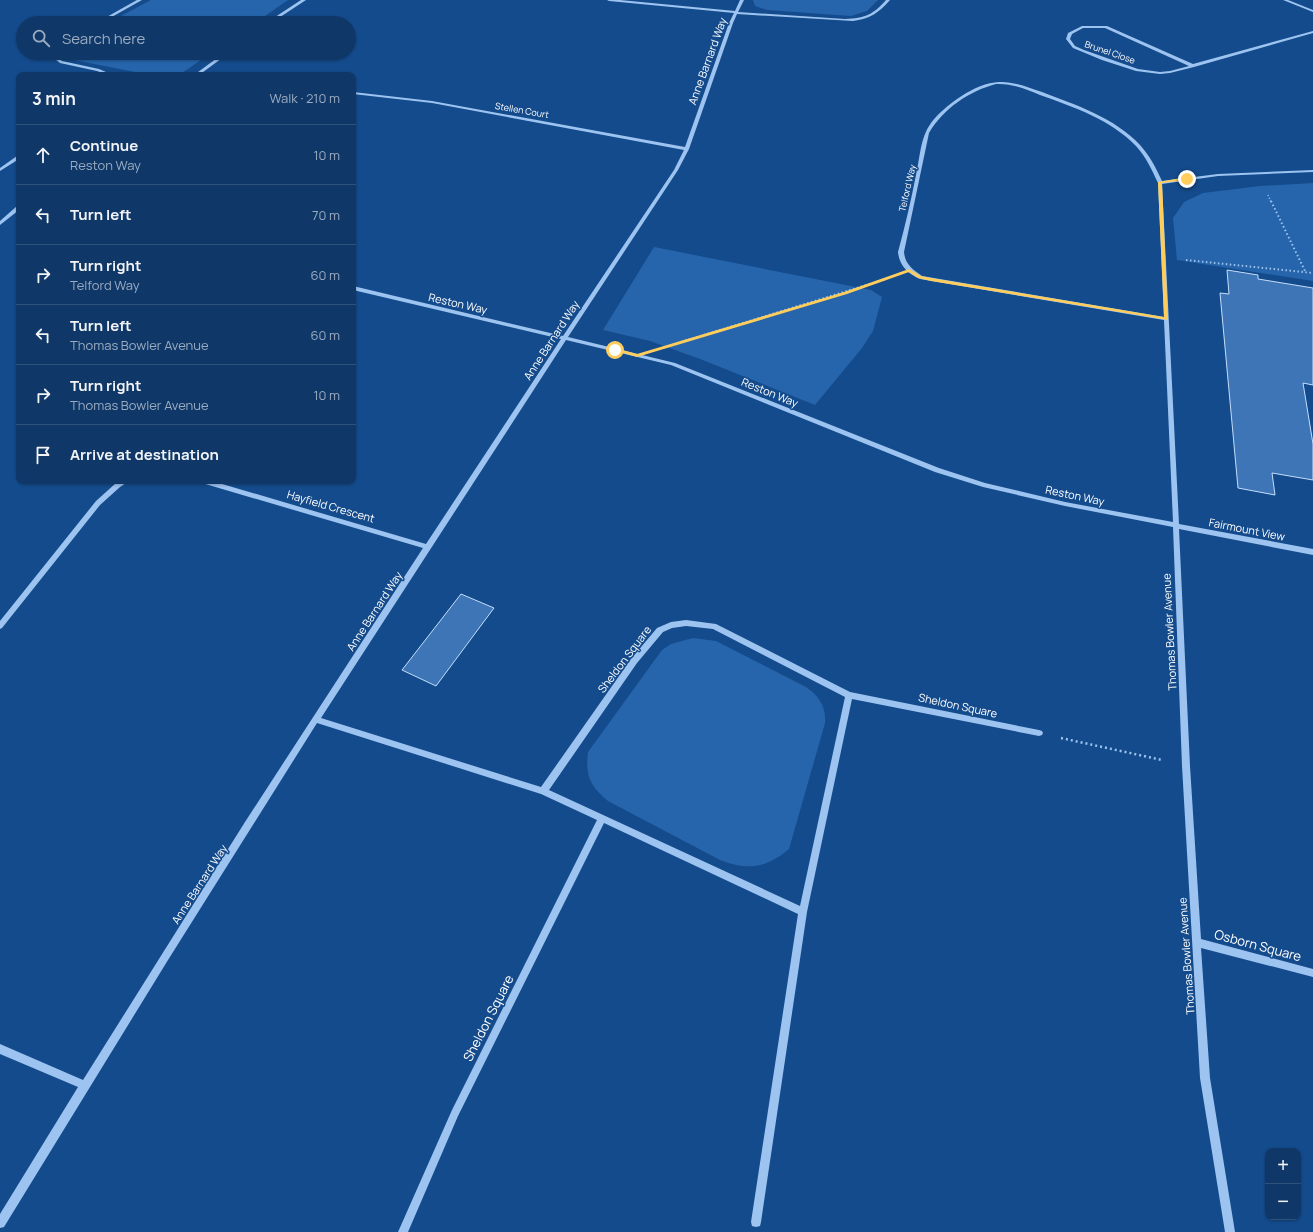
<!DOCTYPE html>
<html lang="en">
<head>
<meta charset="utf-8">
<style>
	:root { --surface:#0f3869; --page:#183f6f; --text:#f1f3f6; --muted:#9bacc0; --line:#2f527d }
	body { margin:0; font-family:Manrope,sans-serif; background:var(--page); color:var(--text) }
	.controls { position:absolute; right:12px; bottom:12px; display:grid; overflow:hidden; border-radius:8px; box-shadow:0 1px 3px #0004 }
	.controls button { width:36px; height:36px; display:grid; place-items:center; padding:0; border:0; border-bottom:1px solid var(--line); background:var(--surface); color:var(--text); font:20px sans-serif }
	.stop { position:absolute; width:12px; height:12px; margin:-9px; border:3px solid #ffcd5c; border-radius:50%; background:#fff }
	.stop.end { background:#ffcd5c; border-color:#fff; box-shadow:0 1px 4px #0008 }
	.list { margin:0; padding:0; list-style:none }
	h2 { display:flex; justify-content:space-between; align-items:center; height:52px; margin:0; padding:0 16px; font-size:17px }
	h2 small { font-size:13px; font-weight:400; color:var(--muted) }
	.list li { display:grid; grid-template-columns:26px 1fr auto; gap:12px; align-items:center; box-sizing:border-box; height:60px; padding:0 16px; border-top:1px solid var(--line) }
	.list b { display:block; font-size:15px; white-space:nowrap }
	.list p { margin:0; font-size:13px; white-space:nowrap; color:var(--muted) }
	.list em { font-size:13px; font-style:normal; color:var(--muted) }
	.icon { flex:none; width:22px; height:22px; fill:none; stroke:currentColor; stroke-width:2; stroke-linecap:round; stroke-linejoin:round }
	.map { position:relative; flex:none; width:1313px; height:1232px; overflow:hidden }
	.search { position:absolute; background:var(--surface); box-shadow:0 1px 3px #0004; left:16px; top:16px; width:340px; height:44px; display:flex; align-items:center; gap:10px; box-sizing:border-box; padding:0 14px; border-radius:22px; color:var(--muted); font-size:15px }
	.panel { position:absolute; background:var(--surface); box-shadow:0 1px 3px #0004; left:16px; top:72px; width:340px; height:412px; border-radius:8px }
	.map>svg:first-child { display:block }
</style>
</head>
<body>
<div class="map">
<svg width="1313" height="1232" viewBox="0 0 1313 1232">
	<rect width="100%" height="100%" fill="#144b8c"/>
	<g fill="#2665ab">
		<path d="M151,0H288L255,23H108Z"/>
		<path d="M753,0H878L867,11L851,16L767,10L755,6Z"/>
		<path d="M64,53H211L179,75H150L69,59L65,57Z"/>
		<path d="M1313,183V281L1177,260L1173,218L1184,202L1203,193L1260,186Z"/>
		<path d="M654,247L871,290L882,297L873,331L862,348L815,405L700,359L650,341L603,330Z"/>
		<path d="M693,638L716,641L806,687C819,696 826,706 825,723L789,849C766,868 748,871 720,860L608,801C590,786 585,776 588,752L662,650L671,644Z"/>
	</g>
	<g fill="#3d75b6" stroke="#c4defc">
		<path d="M1227,270L1258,275V279L1313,288V385L1303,383L1313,444V480L1272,473L1275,495L1238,488L1220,293L1229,294Z"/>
		<path d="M461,594L494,608L436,686L402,670Z"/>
	</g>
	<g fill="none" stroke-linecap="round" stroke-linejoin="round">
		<path stroke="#9dc4f0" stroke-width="1.5" stroke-dasharray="1 2" stroke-linecap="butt" d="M1268,195L1271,202"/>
		<g stroke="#9dc4f0" stroke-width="2" stroke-dasharray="1.5 2.5" stroke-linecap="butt">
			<path d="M1271,201L1306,273"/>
			<path d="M1186,260L1313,273"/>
			<path d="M681,342L886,279"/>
		</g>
		<path stroke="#9dc4f0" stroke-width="2.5" stroke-dasharray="2 3" stroke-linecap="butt" d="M1061,738L1162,760"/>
		<g fill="#9dc4f0" fill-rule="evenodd">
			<path d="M137,0H142L101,23H96Z"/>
			<path d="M301,0H306L271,23H266Z"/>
			<path d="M607,0H620L735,11L740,0H744L738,12L845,19C865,18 873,15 886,0H890C879,13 869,19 853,21L737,14L733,23L689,149L678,170L568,337L675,363L939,468L985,483L1065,502L1173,522L1164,320L920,279C908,274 899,265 898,252C905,226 911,201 916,175C920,158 920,138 931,123C945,105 975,83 999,82C1014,81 1029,88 1042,92C1076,105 1115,118 1140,145C1150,156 1156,168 1162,181L1218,174L1313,170V172L1218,176L1162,184L1179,524L1313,549V555L1179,529L1190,766L1201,939L1313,969V977L1201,948L1210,1078L1235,1232H1225L1200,1078L1182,766L1173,527L1065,506L983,487L935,472L671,365L566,340L321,718L541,787L631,659L657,628L671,622L686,620L716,624L850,692L1039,730L1042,731L1043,733L1042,735L1039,736L852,699L807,912L761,1222L760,1226L756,1227L752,1226L751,1222L798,914L604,823L458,1116L408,1232H398L452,1110L597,820L541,794L317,723L168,960L4,1227L0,1228V1214L78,1087L0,1054V1044L83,1080L245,822L423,548L202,483L201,481H212L426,544L561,339L353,290V286L563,336L674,170L684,150L432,103L353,94V92L432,101L685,147L729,23L734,13L609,1ZM996,84C1011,83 1026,89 1040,95C1074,107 1111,120 1136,146C1146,157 1152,170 1158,183L1164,317L922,276C912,269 905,264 904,252L929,133C943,109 969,91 996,84ZM686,626L713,629L845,697L800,906L549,790L637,663L663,632L672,628Z"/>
			<path d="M1283,0H1288L1313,10V12Z"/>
			<path d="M1082,26H1107L1193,64L1313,31V33L1194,67L1170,73L1160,74L1136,71L1102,60L1073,48L1066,39L1068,33ZM1083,28H1105L1189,66L1170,71L1160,72L1138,69L1084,50L1075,46L1070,39L1072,34Z"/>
			<path d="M55,53H59V59L62,61L99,69L113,75H107L97,71L60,63L55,59Z"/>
			<path d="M224,53H229L199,75H194Z"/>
			<path d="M17,156H19V159L0,171V168Z"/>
			<path d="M17,206H19V210L0,225V221Z"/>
			<path d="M121,481H129L120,487L100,505L2,628L0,629V621L96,501L116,483Z"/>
		</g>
	</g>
	<path fill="#ffcd5c" d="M1187,177L1189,180L1162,183L1168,320L931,281L918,278L909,272L847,294L637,357L613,350L615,348L637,354L844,292L909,269L921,276L931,278L1164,317L1158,182Z"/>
	<g text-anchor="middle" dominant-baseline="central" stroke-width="3" stroke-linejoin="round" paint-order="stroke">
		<g font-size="9" fill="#fff" stroke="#144b8c">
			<text transform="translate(1110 52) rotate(19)">Brunel Close</text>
			<text transform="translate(522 110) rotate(10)">Stellen Court</text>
			<text transform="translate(907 188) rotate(-77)">Telford Way</text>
		</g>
		<g font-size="11" fill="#fff" stroke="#144b8c">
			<text transform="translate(707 61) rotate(-70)">Anne Barnard Way</text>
			<text transform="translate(458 303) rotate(13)">Reston Way</text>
			<text transform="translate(551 340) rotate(-57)">Anne Barnard Way</text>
			<text transform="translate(770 392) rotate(22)">Reston Way</text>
			<text transform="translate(1075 495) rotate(12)">Reston Way</text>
			<text transform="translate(331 506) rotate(16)">Hayfield Crescent</text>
			<text transform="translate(1247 529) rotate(11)">Fairmount View</text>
			<text transform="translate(374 611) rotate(-57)">Anne Barnard Way</text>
			<text transform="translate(1169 632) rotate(-93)">Thomas Bowler Avenue</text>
			<text transform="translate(624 659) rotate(-53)">Sheldon Square</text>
			<text transform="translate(958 705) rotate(12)">Sheldon Square</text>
			<text transform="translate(199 884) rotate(-57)">Anne Barnard Way</text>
			<text transform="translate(1186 956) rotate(-94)">Thomas Bowler Avenue</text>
		</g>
		<g font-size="13" fill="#fff" stroke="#144b8c">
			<text transform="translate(1258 945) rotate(15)">Osborn Square</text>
			<text transform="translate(488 1018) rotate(-63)">Sheldon Square</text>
		</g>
	</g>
</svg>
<div class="controls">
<button>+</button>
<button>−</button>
</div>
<div class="stop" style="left:615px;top:350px"></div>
<div class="stop end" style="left:1187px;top:179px"></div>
<div class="search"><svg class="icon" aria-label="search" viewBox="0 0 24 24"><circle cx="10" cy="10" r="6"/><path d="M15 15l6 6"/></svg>Search here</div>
<section class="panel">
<h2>3 min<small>Walk · 210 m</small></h2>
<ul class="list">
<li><svg class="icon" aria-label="ahead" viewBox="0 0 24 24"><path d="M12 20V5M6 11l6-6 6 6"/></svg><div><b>Continue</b><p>Reston Way</p></div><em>10 m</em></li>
<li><svg class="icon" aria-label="left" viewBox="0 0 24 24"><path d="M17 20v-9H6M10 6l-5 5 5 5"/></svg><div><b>Turn left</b></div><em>70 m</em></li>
<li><svg class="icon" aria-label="right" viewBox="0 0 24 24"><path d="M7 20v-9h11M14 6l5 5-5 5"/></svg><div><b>Turn right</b><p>Telford Way</p></div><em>60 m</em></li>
<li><svg class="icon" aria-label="left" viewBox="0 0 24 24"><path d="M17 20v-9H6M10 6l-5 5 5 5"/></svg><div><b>Turn left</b><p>Thomas Bowler Avenue</p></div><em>60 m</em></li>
<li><svg class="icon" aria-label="right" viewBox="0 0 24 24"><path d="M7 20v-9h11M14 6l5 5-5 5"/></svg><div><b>Turn right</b><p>Thomas Bowler Avenue</p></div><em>10 m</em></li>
<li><svg class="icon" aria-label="arrive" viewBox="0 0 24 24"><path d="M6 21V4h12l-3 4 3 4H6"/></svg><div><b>Arrive at destination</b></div></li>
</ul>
</section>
</div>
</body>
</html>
